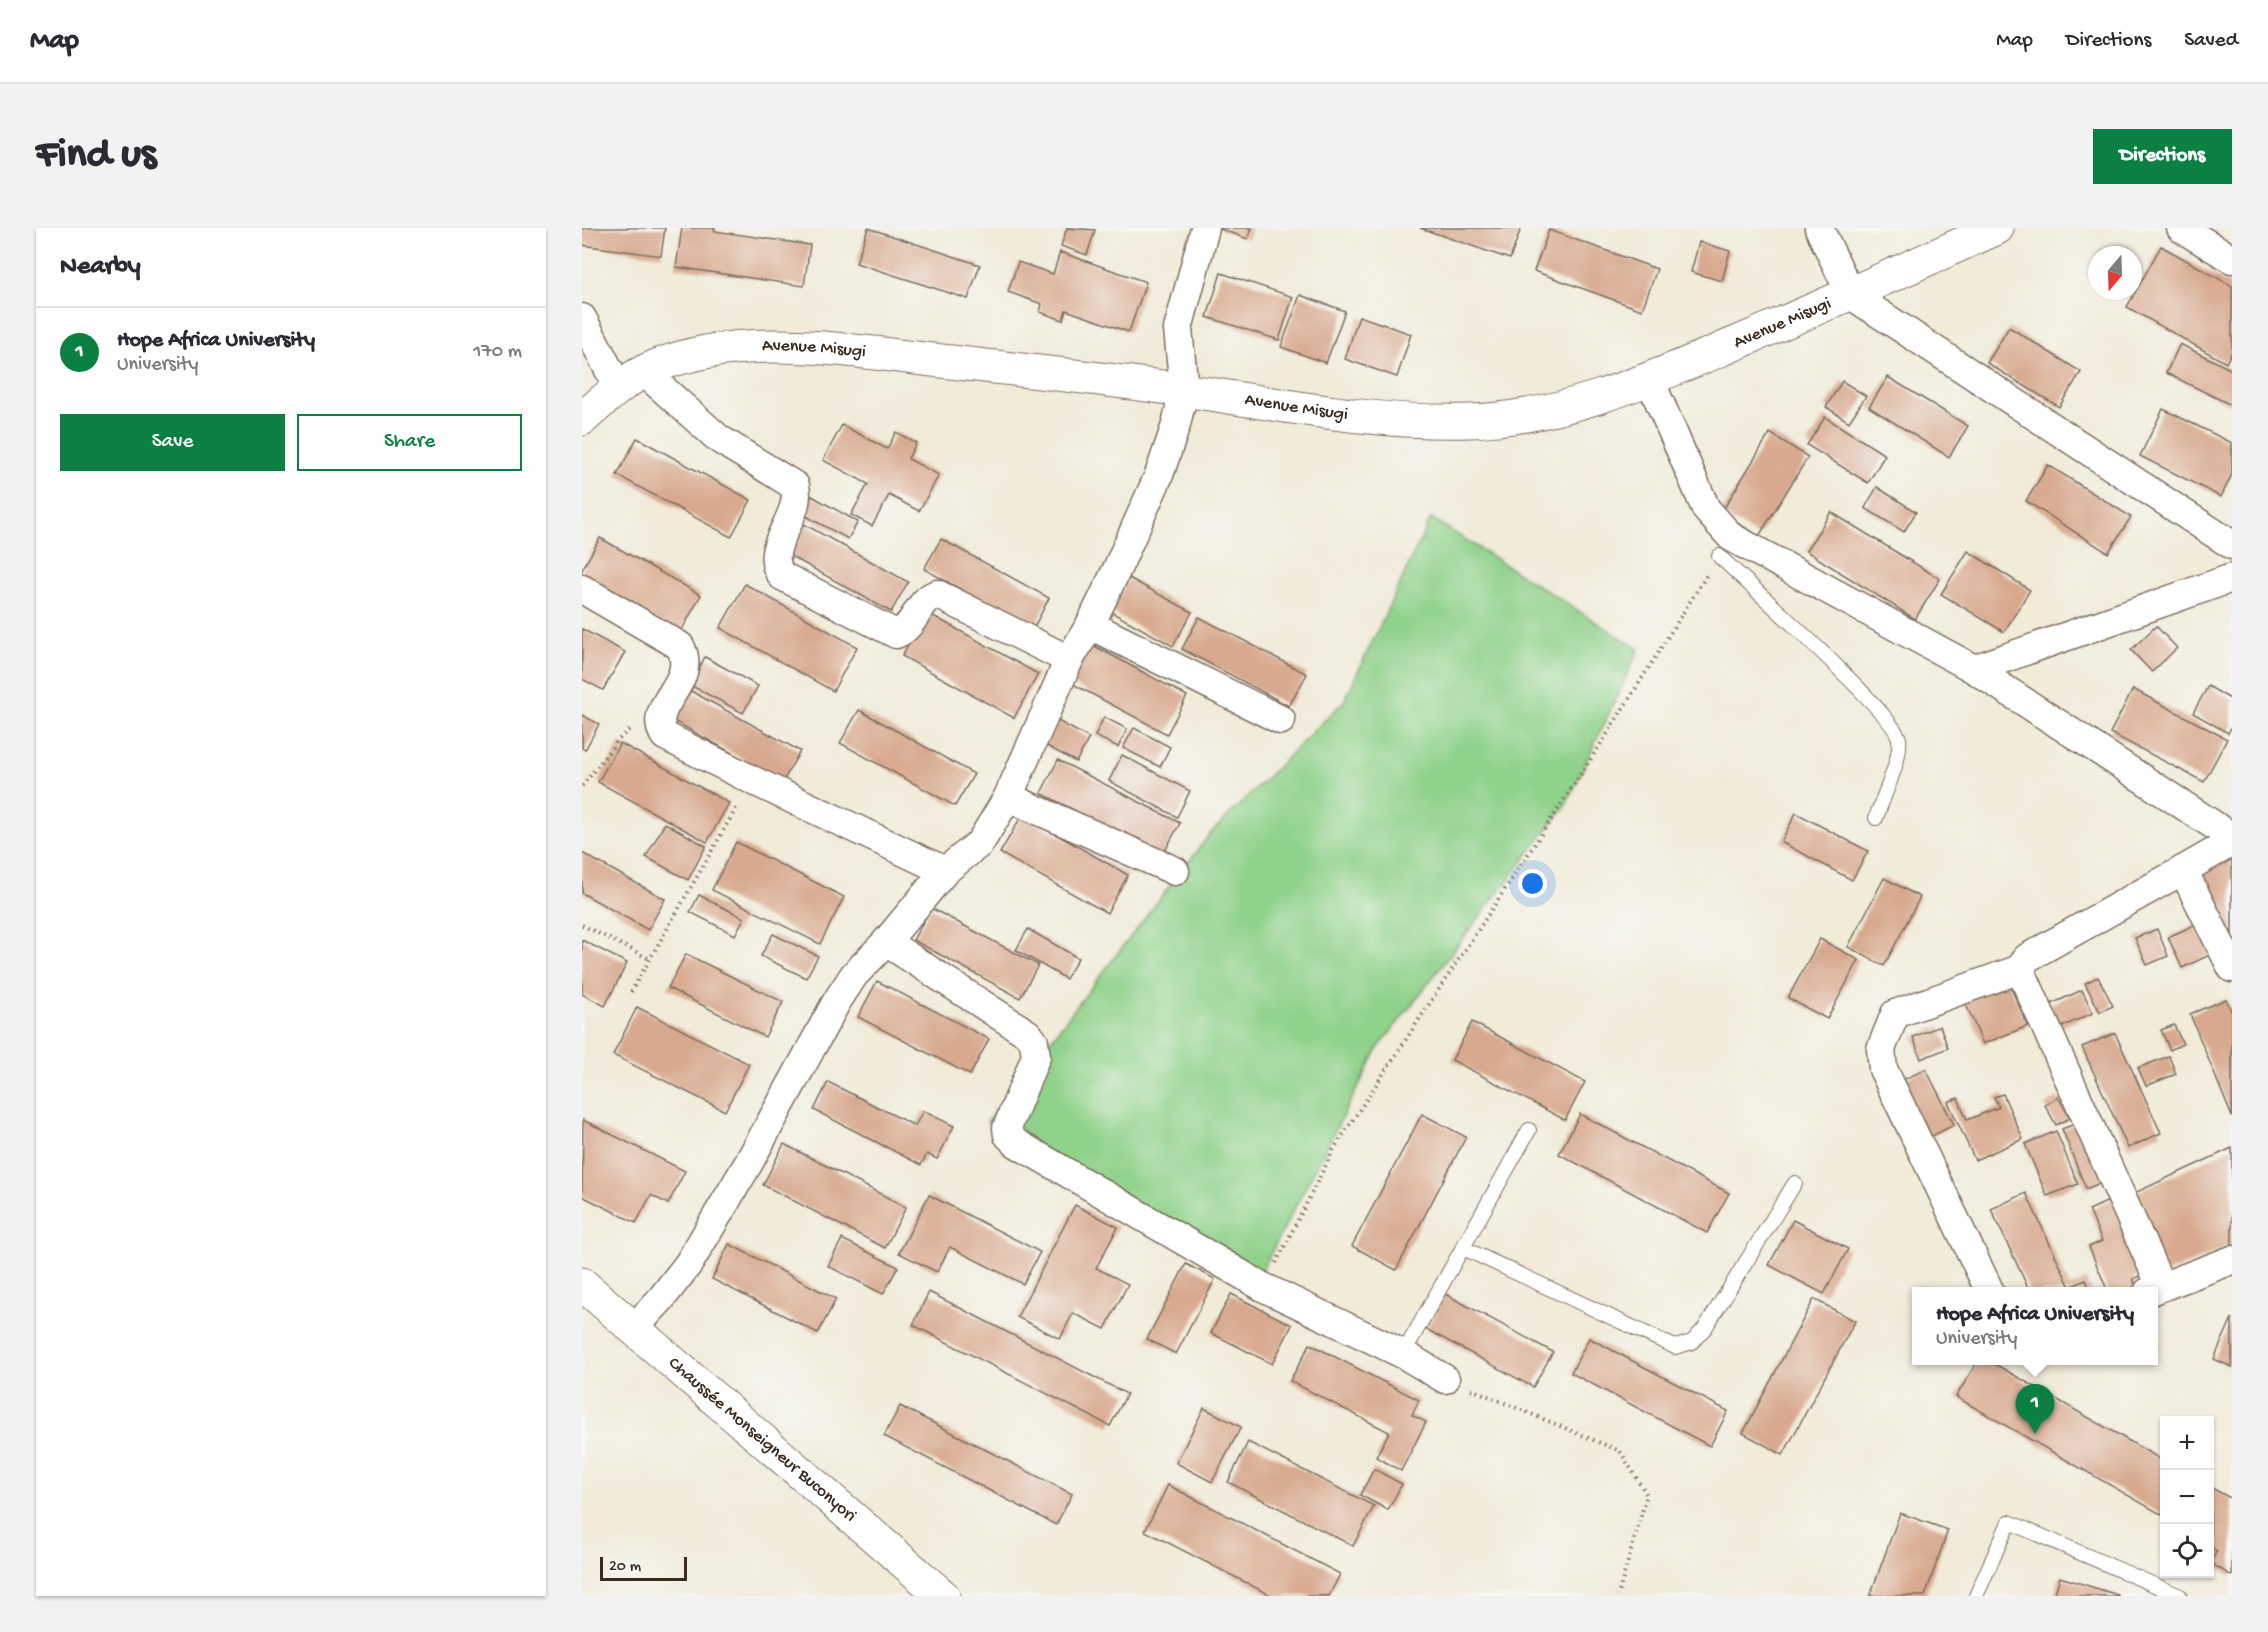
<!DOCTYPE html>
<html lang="en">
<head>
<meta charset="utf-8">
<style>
	:root { --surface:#fff; --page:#f2f2f3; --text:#2b2b33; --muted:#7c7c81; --line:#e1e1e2; --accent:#0b8043 }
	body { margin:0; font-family:"Gochi Hand",sans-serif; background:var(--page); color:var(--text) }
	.controls { position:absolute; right:18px; bottom:18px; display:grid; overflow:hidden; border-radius:0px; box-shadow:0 2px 4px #0004 }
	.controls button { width:54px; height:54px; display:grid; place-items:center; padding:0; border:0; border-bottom:2px solid var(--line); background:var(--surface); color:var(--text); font:30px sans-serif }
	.compass { position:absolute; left:1506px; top:18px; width:54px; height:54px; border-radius:50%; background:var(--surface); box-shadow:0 2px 4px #0004; rotate:199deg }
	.scale { position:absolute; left:18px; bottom:15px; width:87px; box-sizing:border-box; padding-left:6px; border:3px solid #3b2a1e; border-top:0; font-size:16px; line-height:21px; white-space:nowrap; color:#3b2a1e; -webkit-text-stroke:4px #f6f6f2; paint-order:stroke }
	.you { position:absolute; left:951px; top:656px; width:21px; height:21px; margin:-15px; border:4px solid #fff; border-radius:50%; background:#1a73e8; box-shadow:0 0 0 9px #1a73e833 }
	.badge { display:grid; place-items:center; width:39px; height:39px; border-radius:50%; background:var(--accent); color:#fff; font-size:20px; font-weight:700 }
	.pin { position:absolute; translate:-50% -50px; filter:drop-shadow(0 2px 3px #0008) }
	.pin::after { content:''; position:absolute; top:32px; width:21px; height:18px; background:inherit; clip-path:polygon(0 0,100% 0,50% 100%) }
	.popup { position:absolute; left:1330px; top:1059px; width:246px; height:78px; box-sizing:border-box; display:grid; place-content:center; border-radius:0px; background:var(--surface); filter:drop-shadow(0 2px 4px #0005); font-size:20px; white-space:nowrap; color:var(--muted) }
	.popup b { font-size:22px; color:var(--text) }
	.popup::after { content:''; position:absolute; left:50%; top:100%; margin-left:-12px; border:12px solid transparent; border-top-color:var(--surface) }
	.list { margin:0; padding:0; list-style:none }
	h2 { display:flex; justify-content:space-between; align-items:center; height:78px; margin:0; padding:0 24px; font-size:26px }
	h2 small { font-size:20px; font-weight:400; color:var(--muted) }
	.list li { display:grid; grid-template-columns:39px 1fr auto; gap:18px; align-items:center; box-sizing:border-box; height:90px; padding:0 24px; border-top:2px solid var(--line) }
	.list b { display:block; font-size:22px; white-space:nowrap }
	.list p { margin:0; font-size:20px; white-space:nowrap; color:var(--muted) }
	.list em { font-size:20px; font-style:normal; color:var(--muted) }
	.actions { display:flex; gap:12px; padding:18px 24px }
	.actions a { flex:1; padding:14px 0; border:2px solid var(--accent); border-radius:0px; text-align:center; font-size:21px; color:var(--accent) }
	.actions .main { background:var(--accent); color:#fff }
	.icon { flex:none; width:33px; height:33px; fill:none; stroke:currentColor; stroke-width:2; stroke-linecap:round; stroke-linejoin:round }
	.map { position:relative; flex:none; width:1650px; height:1368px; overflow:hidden; border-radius:0px }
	header { display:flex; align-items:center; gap:36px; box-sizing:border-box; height:84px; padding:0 30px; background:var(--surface); border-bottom:2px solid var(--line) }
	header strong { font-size:28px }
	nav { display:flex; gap:33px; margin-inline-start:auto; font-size:21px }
	.intro { display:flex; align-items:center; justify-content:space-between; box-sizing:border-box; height:144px; padding:0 36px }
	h1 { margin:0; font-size:42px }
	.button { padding:15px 27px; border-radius:0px; background:var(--accent); color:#fff; font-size:21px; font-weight:700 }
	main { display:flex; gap:36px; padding:0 36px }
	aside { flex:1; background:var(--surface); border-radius:0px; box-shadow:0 2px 4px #0004 }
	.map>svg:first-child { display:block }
</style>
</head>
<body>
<header>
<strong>Map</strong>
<nav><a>Map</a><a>Directions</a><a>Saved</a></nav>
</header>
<div class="intro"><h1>Find us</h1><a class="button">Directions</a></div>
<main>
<aside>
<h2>Nearby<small></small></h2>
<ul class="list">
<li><span class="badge">1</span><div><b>Hope Africa University</b><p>University</p></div><em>170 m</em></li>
</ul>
<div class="actions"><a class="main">Save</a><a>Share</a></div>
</aside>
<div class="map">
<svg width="1650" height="1368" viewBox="0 0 1650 1368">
	<rect width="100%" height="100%" fill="#f6f6f2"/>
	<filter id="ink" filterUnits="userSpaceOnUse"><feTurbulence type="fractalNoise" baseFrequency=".0167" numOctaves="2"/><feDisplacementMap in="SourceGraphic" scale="12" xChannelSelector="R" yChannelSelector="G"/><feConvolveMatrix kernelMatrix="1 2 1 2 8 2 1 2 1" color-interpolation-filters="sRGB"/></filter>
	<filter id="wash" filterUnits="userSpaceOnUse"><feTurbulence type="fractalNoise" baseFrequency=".008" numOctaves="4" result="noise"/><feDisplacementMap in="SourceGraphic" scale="24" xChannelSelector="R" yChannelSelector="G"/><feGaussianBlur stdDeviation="1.35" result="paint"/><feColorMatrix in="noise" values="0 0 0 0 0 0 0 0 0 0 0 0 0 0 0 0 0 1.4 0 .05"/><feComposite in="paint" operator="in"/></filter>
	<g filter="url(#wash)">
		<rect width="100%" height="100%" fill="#f1ebd8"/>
		<path fill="#8fd28a" stroke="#657e54" stroke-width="1.5" d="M849,290L1057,421L984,577L797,819L677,1048L405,894L628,606L762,473Z"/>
		<g id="blocks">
			<g fill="#d8a98e">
				<path d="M0,0H83L79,28L0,17Z"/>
				<path d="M100,0H133L132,3L228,17L222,58L94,39Z"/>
				<path d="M286,0L398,37L386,71L274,35Z"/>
				<path d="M485,0L513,2L505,27L479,18Z"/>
				<path d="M635,0H670L666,11Z"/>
				<path d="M838,0H939L928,31Z"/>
				<path d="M967,2L1075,41L1060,82L952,43Z"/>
				<path d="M1117,14L1148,23L1140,53L1109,44Z"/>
				<path d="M1579,18L1650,58V123L1644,135L1545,79Z"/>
				<path d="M478,24L564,54L547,104L484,82L481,92L458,84L460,76L426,64L436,34L471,46Z"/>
				<path d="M639,45L711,69L697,112L625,89Z"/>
				<path d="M718,67L763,83L744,135L699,119Z"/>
				<path d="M777,88L829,106L815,149L763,131Z"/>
				<path d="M1427,99L1499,144L1477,179L1405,135Z"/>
				<path d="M1598,116L1650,142L1649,177L1584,145Z"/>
				<path d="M1306,149L1386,198L1367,229L1287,179Z"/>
				<path d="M1260,153L1284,168L1267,194L1244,179Z"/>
				<path d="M1581,181L1650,215V246L1639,269L1558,228Z"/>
				<path d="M1243,189L1303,227L1286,255L1225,217Z"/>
				<path d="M260,197L305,221L314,204L334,215L326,231L357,247L337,283L307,267L290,298L269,287L286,256L241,232Z"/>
				<path d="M1188,205L1226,229L1177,308L1139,285Z"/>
				<path d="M55,210L169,272L149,309L35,247Z"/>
				<path d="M1466,237L1549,289L1526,325L1444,273Z"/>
				<path d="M1295,259L1334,284L1322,304L1283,280Z"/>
				<path d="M230,268L276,294L266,311L220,286Z"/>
				<path d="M1249,284L1358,351L1333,391L1224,323Z"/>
				<path d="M222,296L326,354L309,384L205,326Z"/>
				<path d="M18,310L119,367L98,405L0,350V342Z"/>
				<path d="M359,311L467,370L451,401L342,341Z"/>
				<path d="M1386,323L1448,362L1422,404L1359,366Z"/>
				<path d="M547,350L610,384L591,418L529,384Z"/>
				<path d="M163,356L275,419L251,463L138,400Z"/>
				<path d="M344,384L456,446L432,490L320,428Z"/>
				<path d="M617,389L725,446L707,478L600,421Z"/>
				<path d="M1574,398L1595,420L1570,444L1549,422Z"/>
				<path d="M0,401L43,424L21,462L0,451Z"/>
				<path d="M507,415L605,468L585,506L487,454Z"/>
				<path d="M123,429L176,458L161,485L108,457Z"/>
				<path d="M1626,458L1650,472V498L1646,505L1611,485Z"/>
				<path d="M1551,461L1645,511L1622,554L1528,505Z"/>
				<path d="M107,462L218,523L201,553L90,492Z"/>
				<path d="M277,482L392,546L373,578L258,515Z"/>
				<path d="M0,487L17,496L3,522L0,520Z"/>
				<path d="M522,489L545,501L536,519L513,508Z"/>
				<path d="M476,493L507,510L494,534L463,517Z"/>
				<path d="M552,500L588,519L578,539L541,520Z"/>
				<path d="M38,515L147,575L125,614L16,554Z"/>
				<path d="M540,527L608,563L595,589L527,553Z"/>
				<path d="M476,532L598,595L580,628L459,565Z"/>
				<path d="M1214,585L1286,623L1270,652L1199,614Z"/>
				<path d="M440,587L546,647L525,685L418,625Z"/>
				<path d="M83,595L124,618L106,652L64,629Z"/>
				<path d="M154,614L262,669L238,716L130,662Z"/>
				<path d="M0,625L83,671L66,702L0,665Z"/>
				<path d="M1650,625V712L1611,643Z"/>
				<path d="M1302,650L1338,669L1302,738L1266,719Z"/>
				<path d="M117,667L162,690L153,707L108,684Z"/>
				<path d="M349,680L456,737L438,770L331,712Z"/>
				<path d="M1615,696L1630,726L1600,740L1586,709Z"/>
				<path d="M446,701L496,730L484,751L434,722Z"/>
				<path d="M1575,701L1586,728L1565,737L1553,710Z"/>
				<path d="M191,706L236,728L224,750L179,728Z"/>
				<path d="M1238,711L1277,732L1245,791L1206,770Z"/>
				<path d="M0,712L45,735L23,778L0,766Z"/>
				<path d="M104,726L201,774L183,809L86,760Z"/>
				<path d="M1516,749L1531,778L1518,784L1503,755Z"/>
				<path d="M295,753L407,811L388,847L276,789Z"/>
				<path d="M1426,753L1446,798L1401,816L1382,772Z"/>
				<path d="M1500,762L1511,785L1475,801L1465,778Z"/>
				<path d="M1644,771L1650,785V889L1608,786Z"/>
				<path d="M55,779L167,836L143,883L31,827Z"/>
				<path d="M890,794L1003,854L983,892L870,832Z"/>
				<path d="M1592,797L1601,816L1588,822L1579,802Z"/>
				<path d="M1358,798L1366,820L1339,831L1331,809Z"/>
				<path d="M1533,805L1579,905L1546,920L1500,819Z"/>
				<path d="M1587,828L1594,846L1564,858L1556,840Z"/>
				<path d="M1344,841L1372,897L1338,914L1310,857Z"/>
				<path d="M246,854L333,898L341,883L372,898L355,931L345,926L339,937L232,882Z"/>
				<path d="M1421,866L1441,911L1393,932L1366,874L1376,870L1385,892L1417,879L1412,869Z"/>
				<path d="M1476,869L1488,890L1474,897L1463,877Z"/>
				<path d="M840,886L884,909L814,1042L770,1018Z"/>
				<path d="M998,886L1147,965L1125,1005L977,926Z"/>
				<path d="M1,892L103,943L86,976L69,967L54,995L0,968Z"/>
				<path d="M1501,893L1525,952L1504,961L1480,901Z"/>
				<path d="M1474,903L1496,956L1465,968L1443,916Z"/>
				<path d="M202,916L324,979L303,1020L181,957Z"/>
				<path d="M1650,920V1017L1583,1046L1546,968Z"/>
				<path d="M1444,965L1488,1059L1504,1052L1509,1064H1448L1409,981Z"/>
				<path d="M347,967L458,1024L441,1056L368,1019L355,1044L317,1025Z"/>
				<path d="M1531,971L1563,1046L1551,1051L1554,1058L1543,1064H1526L1507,1019L1520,1013L1507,982Z"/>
				<path d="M493,977L536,999L514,1040L546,1056L523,1101L491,1085L478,1111L435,1089Z"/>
				<path d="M1211,992L1266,1021L1242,1066L1187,1037Z"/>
				<path d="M260,1011L316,1039L301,1066L246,1038Z"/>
				<path d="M147,1016L254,1071L236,1105L130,1051Z"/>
				<path d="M604,1036L633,1051L594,1126L565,1111Z"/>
				<path d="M347,1064L545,1166L528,1198L331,1097Z"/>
				<path d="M649,1066L710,1097L690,1136L629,1105Z"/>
				<path d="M863,1066L971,1124L951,1159L844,1101Z"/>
				<path d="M1232,1071L1273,1093L1201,1227L1161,1205Z"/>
				<path d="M1650,1090V1139L1632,1131Z"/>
				<path d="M1007,1110L1146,1183L1128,1218L989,1145Z"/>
				<path d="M728,1116L837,1172L830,1187L844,1194L819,1243L794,1229L807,1204L708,1153Z"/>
				<path d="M1396,1132H1406L1582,1233V1288L1374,1169Z"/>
				<path d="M318,1178L490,1266L474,1297L302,1208Z"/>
				<path d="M622,1180L659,1199L630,1254L594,1235Z"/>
				<path d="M666,1214L792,1278L771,1318L646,1254Z"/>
				<path d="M792,1241L820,1256L806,1282L778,1267Z"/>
				<path d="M586,1257L758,1346L747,1368H690L563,1303Z"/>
				<path d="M1628,1259L1650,1271V1348L1628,1335L1635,1323L1628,1319Z"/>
				<path d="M1318,1285L1366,1302L1343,1368H1288Z"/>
				<path d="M1478,1349L1536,1367V1368H1472Z"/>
			</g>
		</g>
	</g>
	<g filter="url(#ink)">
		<use href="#blocks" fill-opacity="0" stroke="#7b6e5f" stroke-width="1.5"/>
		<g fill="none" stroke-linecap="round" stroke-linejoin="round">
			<g stroke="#7b6e5f" stroke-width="16">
				<g id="lane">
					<path d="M1137,328C1164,354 1313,486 1317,511C1320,530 1300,571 1294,590"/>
					<path d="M881,1020L1093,1119L1110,1114L1123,1100L1213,955"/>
					<path d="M821,1126L947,902"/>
					<path d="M1394,1368L1427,1294L1598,1368"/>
				</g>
			</g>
			<g stroke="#7b6e5f" stroke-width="31">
				<g id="street">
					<path d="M1237,0L1269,67L1650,317"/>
					<path d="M1599,0L1650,31"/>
					<path d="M0,90L36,159"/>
					<path d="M62,144L137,211L213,258C221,290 178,319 200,348L314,406C334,399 335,372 355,366L487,432"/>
					<path d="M1068,152L1124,281L1149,309L1392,441L1650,609"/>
					<path d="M0,361L98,418C118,456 62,477 83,508L170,552L363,643"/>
					<path d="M508,397L699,492"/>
					<path d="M1392,441L1650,350"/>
					<path d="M426,569L593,643"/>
					<path d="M1601,642L1650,614"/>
					<path d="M304,714L446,806L452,814L454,828L425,900L426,907L434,915L681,1059L821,1126L863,1151"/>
					<path d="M1579,1058L1438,741L1445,730L1601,642L1650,740"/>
					<path d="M1408,1064L1301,841L1299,821L1313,786L1438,741"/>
					<path d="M1566,1064L1650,1032"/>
					<path d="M51,1101L79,1071L107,1035L166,936L255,773L272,747L304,714L363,643L398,615L426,569L487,432L508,397L535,341L577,247L594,197L602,162L596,101L623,0"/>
				</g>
			</g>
			<g stroke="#7b6e5f" stroke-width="35">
				<g id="secondary">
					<path id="s1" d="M0,191C22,172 44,150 72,139C158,103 261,122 351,132C436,142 523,150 608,163C701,177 794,196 888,193C983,190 1071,150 1157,114C1243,77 1329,39 1415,0"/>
					<path id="s2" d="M0,1056L361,1368"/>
				</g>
			</g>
			<g stroke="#7b6e5f" stroke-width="4" stroke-dasharray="1.5 4.5" stroke-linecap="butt">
				<path d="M0,558L36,512L50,499"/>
				<path d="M0,697L68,731"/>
				<path d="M49,764L156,577"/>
				<path d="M694,1035L753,919L1022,511L1126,345"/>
				<path d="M889,1161L1038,1223L1065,1267L1036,1368"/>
			</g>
			<use href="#lane" stroke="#fff" stroke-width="14"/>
			<use href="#street" stroke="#fff" stroke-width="28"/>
			<use href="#secondary" stroke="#fff" stroke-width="33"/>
		</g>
	</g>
	<g text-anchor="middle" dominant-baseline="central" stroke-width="4.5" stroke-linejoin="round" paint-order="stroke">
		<g font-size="18" fill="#3b2a1e" stroke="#f6f6f2">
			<text stroke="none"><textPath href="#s1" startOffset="1242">Avenue Misugi</textPath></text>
			<text stroke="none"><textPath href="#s1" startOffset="252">Avenue Misugi</textPath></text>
			<text stroke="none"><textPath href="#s1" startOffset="738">Avenue Misugi</textPath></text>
			<text stroke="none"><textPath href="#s2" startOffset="238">Chaussée Monseigneur Buconyori</textPath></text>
		</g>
	</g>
</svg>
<div class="controls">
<button>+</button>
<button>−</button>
<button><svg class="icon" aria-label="locate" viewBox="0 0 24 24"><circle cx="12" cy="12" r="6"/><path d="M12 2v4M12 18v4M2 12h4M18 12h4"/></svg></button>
</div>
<svg class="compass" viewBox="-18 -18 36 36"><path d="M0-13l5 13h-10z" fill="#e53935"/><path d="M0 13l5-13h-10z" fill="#7c7c81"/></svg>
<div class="scale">20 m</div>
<div class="you"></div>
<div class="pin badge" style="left:1453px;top:1206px">1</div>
<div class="popup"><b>Hope Africa University</b>University</div>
</div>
</main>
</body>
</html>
